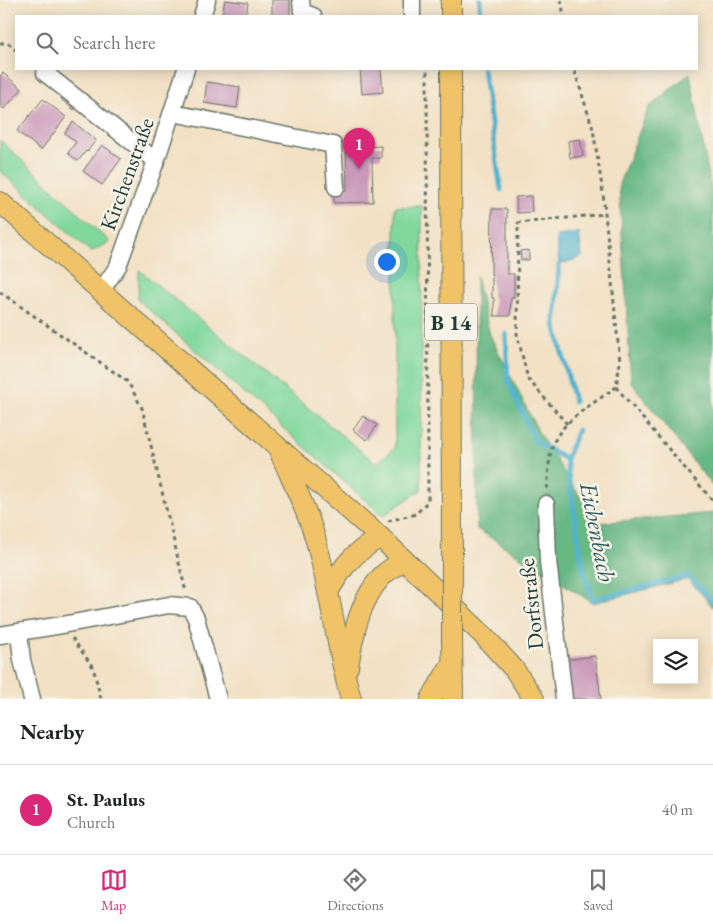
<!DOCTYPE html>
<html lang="en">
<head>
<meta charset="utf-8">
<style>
	:root { --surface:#fff; --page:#f2f2f2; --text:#202124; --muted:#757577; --line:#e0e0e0; --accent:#db2777 }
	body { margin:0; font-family:"EB Garamond",serif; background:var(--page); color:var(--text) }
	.controls { position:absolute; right:15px; bottom:15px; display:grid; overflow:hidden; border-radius:0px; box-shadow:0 2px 12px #0003 }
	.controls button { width:45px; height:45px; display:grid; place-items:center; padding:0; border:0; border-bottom:1px solid var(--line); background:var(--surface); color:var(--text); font:25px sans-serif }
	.you { position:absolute; left:386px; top:261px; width:18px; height:18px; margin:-12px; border:4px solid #fff; border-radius:50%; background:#1a73e8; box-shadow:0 0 0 8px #1a73e833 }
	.badge { display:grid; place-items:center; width:32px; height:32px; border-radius:50%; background:var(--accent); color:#fff; font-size:16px; font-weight:700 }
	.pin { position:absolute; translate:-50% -41px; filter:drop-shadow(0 1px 2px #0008) }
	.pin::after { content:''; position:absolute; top:26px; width:18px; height:15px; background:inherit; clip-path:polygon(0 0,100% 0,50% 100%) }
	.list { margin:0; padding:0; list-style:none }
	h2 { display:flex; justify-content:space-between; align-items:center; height:65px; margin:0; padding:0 20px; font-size:21px }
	h2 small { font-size:16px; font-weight:400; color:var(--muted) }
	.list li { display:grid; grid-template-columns:32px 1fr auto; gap:15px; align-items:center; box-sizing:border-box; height:90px; padding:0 20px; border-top:1px solid var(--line) }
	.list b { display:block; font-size:19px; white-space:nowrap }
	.list p { margin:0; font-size:16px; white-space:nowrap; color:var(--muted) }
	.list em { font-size:16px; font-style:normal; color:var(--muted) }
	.icon { flex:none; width:28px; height:28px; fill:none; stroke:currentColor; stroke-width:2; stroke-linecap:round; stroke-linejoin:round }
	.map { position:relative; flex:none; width:713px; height:699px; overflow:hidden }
	.search { position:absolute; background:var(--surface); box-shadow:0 2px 12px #0003; left:15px; right:15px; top:15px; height:55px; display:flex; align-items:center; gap:12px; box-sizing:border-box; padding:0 18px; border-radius:0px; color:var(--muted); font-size:19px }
	.sheet { height:155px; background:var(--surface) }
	nav { display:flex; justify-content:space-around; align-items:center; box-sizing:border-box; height:70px; border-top:1px solid var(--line); background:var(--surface); font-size:14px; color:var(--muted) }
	nav a { display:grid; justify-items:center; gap:2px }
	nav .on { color:var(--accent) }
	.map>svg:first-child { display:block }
</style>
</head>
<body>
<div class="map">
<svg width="713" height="699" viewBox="0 0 713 699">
	<rect width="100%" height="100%" fill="#f7f3e8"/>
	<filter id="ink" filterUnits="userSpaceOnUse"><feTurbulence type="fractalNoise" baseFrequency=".02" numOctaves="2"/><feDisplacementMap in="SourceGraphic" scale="10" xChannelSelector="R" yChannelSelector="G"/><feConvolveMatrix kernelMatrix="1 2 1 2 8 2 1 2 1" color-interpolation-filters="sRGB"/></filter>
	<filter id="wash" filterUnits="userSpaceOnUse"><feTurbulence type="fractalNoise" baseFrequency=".0096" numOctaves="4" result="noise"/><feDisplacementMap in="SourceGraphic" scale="20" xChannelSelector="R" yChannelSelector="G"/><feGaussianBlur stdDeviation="1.12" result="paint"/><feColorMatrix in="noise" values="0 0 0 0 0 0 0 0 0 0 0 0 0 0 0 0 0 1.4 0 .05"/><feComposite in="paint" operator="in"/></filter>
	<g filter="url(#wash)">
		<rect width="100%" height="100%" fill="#f2e1c5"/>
		<g fill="#80d89d" stroke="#508a68">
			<path d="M0,140L110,242L91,252L0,171Z"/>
			<path d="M422,206L421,490L383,516L138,300L139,270L376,463L395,448V207Z"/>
		</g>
		<g fill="#68b884" stroke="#447a5c">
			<path d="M690,73L713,199V487L631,382L619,184L649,107Z"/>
			<path d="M476,277L490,335L540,435L597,523L713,513V607L688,579L593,603L477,529Z"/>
		</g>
		<path fill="#50b2cf" stroke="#387882" d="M579,233L582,257L559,265L556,236Z"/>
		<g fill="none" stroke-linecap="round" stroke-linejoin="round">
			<g stroke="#50b2cf" stroke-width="5">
				<path d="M480,16V0"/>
				<path d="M483,69L501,190"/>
				<path d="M559,265L555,324L574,401"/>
				<path d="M506,334L508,381L535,441L566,459"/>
				<path d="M578,430L566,459L583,569L593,600L688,576L713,602"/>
			</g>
		</g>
		<g id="blocks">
			<g fill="#c999ba">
				<path d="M225,0L248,3L246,16H222Z"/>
				<rect x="272" y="0" width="18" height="16"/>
				<path d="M360,69H381L383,92L362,94Z"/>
				<path d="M3,73L22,89L4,109L0,106V76Z"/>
				<path d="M207,82L240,87L237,108L204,103Z"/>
				<path d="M66,92L79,103L74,110L61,99Z"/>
				<path d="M43,99L66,117L41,150L17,131Z"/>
				<path d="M73,122L96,140L87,152L86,151L78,161L68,153L76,142L65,133Z"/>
				<path d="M580,139L583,156L570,158L568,141Z"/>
				<path d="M102,145L121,159L102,185L83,171Z"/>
				<path d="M381,146V158H372L373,202L334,203V190H347L346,148Z"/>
				<path d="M531,196L532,212L517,213L516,197Z"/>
				<path d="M492,209H507V274H514V298H511L510,316H494V298H492V274H491Z"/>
				<path d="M529,250V260H521L520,251Z"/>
				<path d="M363,416L377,425L367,440L353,430Z"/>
				<path d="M595,656L601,699H569L564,660Z"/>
			</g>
		</g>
	</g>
	<g filter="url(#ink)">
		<use href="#blocks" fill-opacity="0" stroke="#697667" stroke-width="1"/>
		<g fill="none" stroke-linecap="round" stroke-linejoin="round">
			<g stroke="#697667" stroke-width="19">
				<g id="minor">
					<path d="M301,0L302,12L313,16"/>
					<path d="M412,0V16"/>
					<path d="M202,16L207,0"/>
					<path d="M45,73L156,161"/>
					<path d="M173,113L333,145L336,187"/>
					<path d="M101,291L118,266L156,161L186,69"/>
					<path d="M546,504L548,561L564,699"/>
					<path d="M19,633L22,660L32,699"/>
					<path d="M0,635L62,625L169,605L190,607L196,618L218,699"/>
				</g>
			</g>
			<g stroke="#697667" stroke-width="22">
				<g id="major">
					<path d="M451,16V0"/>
					<path d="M451,69L452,575"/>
					<path d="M0,202L380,537L483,635L514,669L534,699"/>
					<path d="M279,450C290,476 303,502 312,528C330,583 335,643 351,699"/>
					<path d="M328,592C344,564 353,554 380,537"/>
					<path d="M452,636L453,699"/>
					<path d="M348,667C353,635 359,601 382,576C388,570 397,565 404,560"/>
					<path d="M431,699L452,663"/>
				</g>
			</g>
			<g stroke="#697667" stroke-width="3" stroke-dasharray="4 4" stroke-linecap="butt">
				<path d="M561,0L564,16"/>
				<path d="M0,43H8L16,50"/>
				<path d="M0,292L128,382L142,408L186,592"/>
				<path d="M616,387L713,501"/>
				<path d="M567,424L528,379L517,334L518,223L605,214"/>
				<path d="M547,489C549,475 548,456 554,442C565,418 595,403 616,387L620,362L603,193L593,129L574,69"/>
				<path d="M388,521L416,514L428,501L427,69"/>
				<path d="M72,638L93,667L101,699"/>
			</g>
			<use href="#minor" stroke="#fff" stroke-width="16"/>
			<use href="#major" stroke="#f1c369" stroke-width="20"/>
			<g stroke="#697667" stroke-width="22" stroke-linecap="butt">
				<path id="major-bridge" d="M452,575V636"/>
			</g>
			<use href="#major-bridge" stroke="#f1c369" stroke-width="20"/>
		</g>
	</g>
	<g text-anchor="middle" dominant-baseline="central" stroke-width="5" stroke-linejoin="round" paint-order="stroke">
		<rect fill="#f7f3e8" stroke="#60746a" stroke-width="1" x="425" y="303.5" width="52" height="37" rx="4"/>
		<g font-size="21" font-weight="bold" fill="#1f3d34">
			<text x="451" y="322">B 14</text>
		</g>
		<g font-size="22" fill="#1f3d34" stroke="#f7f3e8">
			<text transform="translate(127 174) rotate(-70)">Kirchenstraße</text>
			<text transform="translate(531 604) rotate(-96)">Dorfstraße</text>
		</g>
		<g font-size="24" font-style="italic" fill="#2b5a5b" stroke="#f7f3e8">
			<text transform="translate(598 532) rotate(79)">Eichenbach</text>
		</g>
	</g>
</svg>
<div class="controls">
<button><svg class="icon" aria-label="layers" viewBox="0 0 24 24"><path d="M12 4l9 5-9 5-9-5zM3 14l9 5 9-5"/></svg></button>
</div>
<div class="you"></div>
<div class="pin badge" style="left:359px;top:169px">1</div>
<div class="search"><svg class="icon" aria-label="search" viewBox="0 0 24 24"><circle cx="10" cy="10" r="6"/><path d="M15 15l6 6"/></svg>Search here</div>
</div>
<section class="sheet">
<h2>Nearby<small></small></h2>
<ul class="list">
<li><span class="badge">1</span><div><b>St. Paulus</b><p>Church</p></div><em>40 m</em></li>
</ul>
</section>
<nav>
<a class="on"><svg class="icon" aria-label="map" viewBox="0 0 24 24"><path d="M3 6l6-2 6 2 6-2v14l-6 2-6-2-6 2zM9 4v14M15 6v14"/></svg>Map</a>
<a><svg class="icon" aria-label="directions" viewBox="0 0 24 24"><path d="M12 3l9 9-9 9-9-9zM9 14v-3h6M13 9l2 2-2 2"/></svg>Directions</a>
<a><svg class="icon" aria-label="saved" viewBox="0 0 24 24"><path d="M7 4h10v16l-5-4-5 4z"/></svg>Saved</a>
</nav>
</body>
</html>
